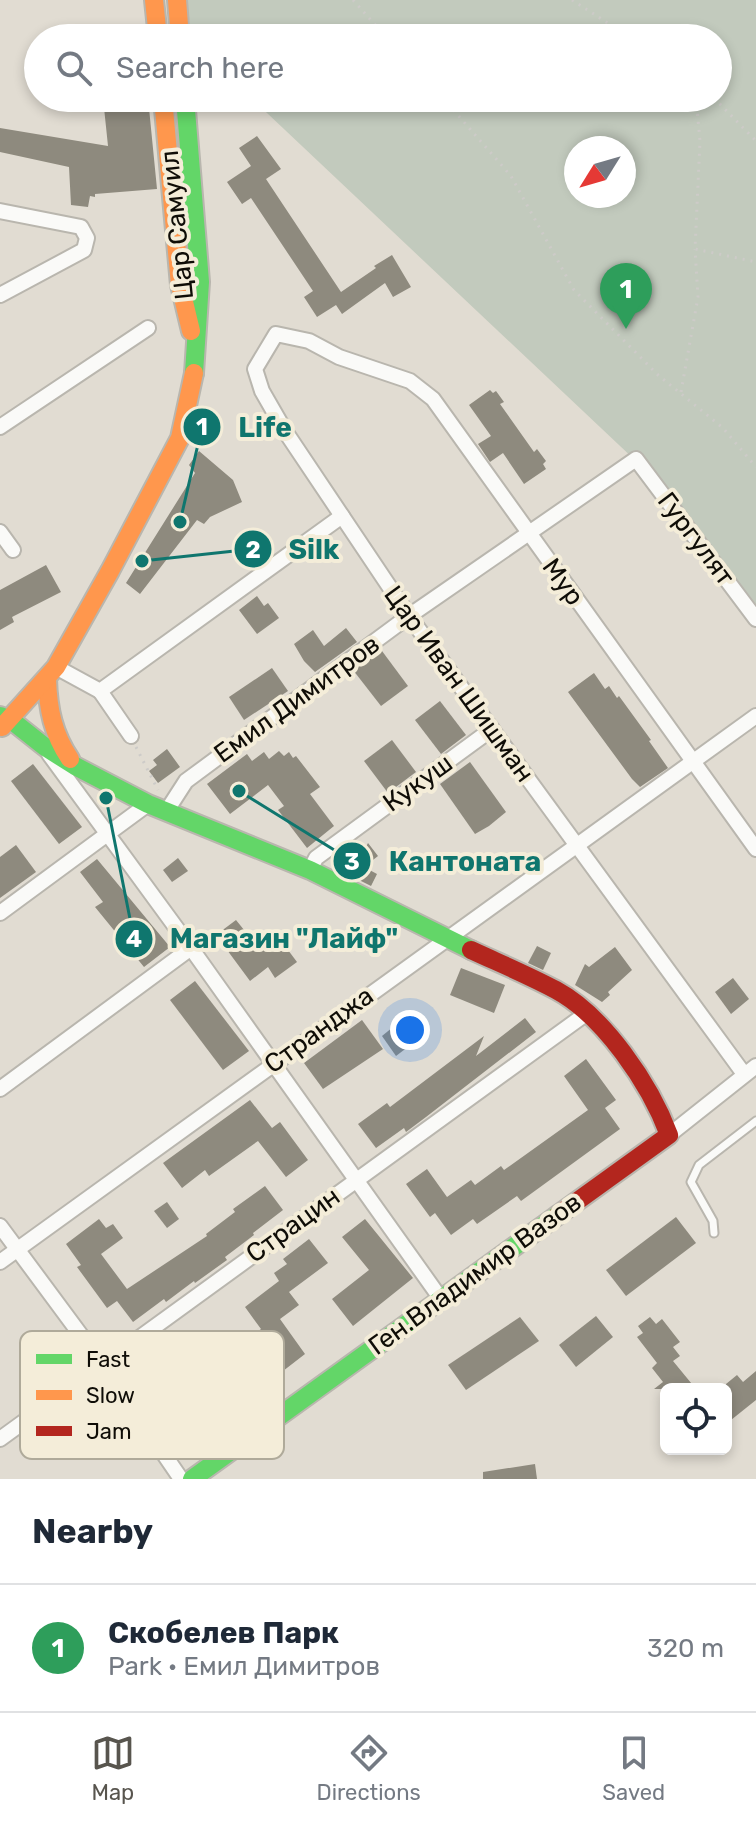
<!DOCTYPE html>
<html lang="en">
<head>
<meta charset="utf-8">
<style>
	:root { --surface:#fff; --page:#f2f2f3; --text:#1f2937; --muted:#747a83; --line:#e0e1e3; --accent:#58554e }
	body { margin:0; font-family:Rubik,sans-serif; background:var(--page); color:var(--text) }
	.controls { position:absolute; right:24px; bottom:24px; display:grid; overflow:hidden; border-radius:12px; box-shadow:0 4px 12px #0003 }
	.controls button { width:72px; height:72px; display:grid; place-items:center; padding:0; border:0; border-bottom:2px solid var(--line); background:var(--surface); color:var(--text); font:40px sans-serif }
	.compass { position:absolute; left:564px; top:136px; width:72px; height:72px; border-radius:50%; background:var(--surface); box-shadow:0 4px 12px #0003; rotate:233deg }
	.you { position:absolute; left:410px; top:1030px; width:28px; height:28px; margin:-20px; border:6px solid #fff; border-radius:50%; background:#1a73e8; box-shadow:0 0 0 12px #1a73e833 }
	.badge { display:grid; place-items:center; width:52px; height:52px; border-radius:50%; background:var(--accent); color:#fff; font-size:26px; font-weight:700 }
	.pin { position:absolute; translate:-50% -66px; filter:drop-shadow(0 2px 4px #0008) }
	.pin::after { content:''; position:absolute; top:42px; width:28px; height:24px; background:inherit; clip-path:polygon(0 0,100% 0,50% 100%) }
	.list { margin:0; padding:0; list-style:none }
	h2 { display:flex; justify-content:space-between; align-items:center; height:104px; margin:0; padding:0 32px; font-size:34px }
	h2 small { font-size:26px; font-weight:400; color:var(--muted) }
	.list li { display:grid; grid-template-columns:52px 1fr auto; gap:24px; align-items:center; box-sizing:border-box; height:128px; padding:0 32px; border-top:2px solid var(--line) }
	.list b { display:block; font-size:30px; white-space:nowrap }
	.list p { margin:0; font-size:26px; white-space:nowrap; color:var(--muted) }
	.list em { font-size:26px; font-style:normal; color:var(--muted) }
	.icon { flex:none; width:44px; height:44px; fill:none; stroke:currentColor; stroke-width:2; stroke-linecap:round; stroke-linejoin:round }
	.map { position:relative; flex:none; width:756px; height:1479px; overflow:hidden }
	.search { position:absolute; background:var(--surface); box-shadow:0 4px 12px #0003; left:24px; right:24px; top:24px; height:88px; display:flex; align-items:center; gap:20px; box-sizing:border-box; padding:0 28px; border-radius:44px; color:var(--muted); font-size:30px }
	.sheet { height:232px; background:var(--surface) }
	nav { display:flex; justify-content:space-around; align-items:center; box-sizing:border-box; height:112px; border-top:2px solid var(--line); background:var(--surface); font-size:22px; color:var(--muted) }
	nav a { display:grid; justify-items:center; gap:4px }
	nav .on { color:var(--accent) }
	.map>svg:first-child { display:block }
</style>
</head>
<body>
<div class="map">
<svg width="756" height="1479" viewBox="0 0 756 1479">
	<rect width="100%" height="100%" fill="#e1dcd2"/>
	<path fill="#c2cabd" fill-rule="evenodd" d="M185,0H756V626L637,462L251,98H718V38H193ZM576,148H624V196H576Z"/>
	<g fill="#8e8a7e">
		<path d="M103,98H148L157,189L95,194V197L90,196L88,207L71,205L69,167L0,152V128L108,146Z"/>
		<path d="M257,136L281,169L266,179L341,292L376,268L374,266L392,255L411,287L393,297L385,283L342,314L336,305L317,317L304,297L313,291L251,198L242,204L227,182L251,166L239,148Z"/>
		<path d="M490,390L493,393L496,391L504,402L500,404L534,452L537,449L546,461L543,464L546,469L524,484L503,453L490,462L478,444L491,436L469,405Z"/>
		<path d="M199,451L233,480L242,502L210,517L204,524L197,520L140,594L126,583L195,473L189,465Z"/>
		<path d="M46,565L61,592L12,617L14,622L0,630V590Z"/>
		<path d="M257,596L264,606L268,603L279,618L257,634L239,610Z"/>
		<path d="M346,628L357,642L315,672L304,661L294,644L313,630L324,646Z"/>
		<path d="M382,651L408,686L381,706L353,670Z"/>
		<path d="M272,668L288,691L244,720L229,697Z"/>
		<path d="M594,673L605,689L609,686L617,698L619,696L651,740L649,741L668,768L640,787L632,779L568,692Z"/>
		<path d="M440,701L466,735L441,754L415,720Z"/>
		<path d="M392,740L416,772L388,793L364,761Z"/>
		<path d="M167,749L180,767L158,783L149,771L157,765L153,760Z"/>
		<path d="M279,751L284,756L289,752L293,758L296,756L320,787L310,794L334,826L307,848L278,810L284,806L268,785L230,814L207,784L247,754L252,761L264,752L269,759Z"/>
		<path d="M470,762L506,812L489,826L475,834L440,784Z"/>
		<path d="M33,764L82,827L59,844L11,781Z"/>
		<path d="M368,843L378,856L364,867L377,874L371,886L351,876Z"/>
		<path d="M16,845L36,872L0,898V857Z"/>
		<path d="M178,858L188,871L172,882L163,870Z"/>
		<path d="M97,859L170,947L144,967L95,907L103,902L80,872Z"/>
		<path d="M236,920L261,951L279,938L297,962L275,978L268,967L250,981L216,935Z"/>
		<path d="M537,946L551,953L543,970L528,963Z"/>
		<path d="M615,947L632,970L608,992L610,995L602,1002L575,985L585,964L589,967Z"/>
		<path d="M461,968L505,985L494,1013L450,995Z"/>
		<path d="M733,978L749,999L731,1014L715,992Z"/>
		<path d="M195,981L249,1051L223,1070L170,1000Z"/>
		<path d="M525,1018L536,1032L426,1117L406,1132L404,1128L376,1148L358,1124L387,1103L390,1107L484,1036L476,1056Z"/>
		<path d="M362,1020L383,1049L323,1089L304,1063Z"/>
		<path d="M398,1023L413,1043L396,1056L382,1036Z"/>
		<path d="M586,1059L616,1100L605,1108L620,1129L521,1201L517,1196L477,1224L473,1219L451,1235L435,1213L430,1217L406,1184L427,1169L447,1197L471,1180L475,1185L501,1166L504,1170L588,1110L564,1076Z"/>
		<path d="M250,1100L272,1128L280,1122L308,1160L286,1177L258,1141L209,1176L205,1170L182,1188L163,1163Z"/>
		<path d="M265,1186L283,1210L253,1233L254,1235L225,1257L227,1260L195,1283L194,1281L166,1302L164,1299L133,1322L117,1301L107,1308L77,1267L81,1265L66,1244L99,1219L106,1228L113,1224L123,1238L101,1254L127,1289L207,1236L206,1234L235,1212L233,1209Z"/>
		<path d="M167,1202L179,1219L167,1228L154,1211Z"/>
		<path d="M676,1217L696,1243L626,1296L606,1270Z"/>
		<path d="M365,1219L413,1278L353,1326L332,1299L369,1270L342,1237Z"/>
		<path d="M309,1239L328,1263L289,1292L299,1305L280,1319L305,1354L274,1378L281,1387L219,1432L198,1403L265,1354L252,1336L261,1329L245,1307L279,1281L274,1273L287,1264L283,1259Z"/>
		<path d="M596,1316L613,1337L576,1367L559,1345Z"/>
		<path d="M520,1317L539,1341L466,1390L448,1365Z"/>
		<path d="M650,1317L656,1324L662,1319L680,1342L673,1347L680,1356L673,1361L696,1389H654L663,1382L652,1368L657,1363L637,1337L643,1333L638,1326Z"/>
		<path d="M756,1371V1400L726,1424V1384L737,1375L743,1382Z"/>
		<path d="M535,1464L537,1479H483V1472Z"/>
	</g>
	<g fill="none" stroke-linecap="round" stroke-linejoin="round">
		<g stroke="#b9b6ae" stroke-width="11">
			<path id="lane" d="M714,1233L713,1221L691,1182L699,1165L756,1121"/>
		</g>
		<g stroke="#b9b6ae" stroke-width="18">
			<g id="street">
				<path d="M0,211L81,227L87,238L84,250L0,295"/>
				<path d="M0,427L148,328"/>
				<path d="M0,532L13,550"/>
				<path d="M56,667L100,691L342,516"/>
				<path d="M100,691L131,736"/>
				<path d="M49,754L191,948L441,1299"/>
				<path d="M166,812L186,781L409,616L636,459L756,619"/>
				<path d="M310,870L316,858L492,729"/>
				<path d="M0,913L148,804"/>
				<path d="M744,1074L409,616L285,431L262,391L255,369L276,334L309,341L339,357L410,381L433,399L756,849"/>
				<path d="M0,1089L191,948"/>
				<path d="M669,1135L756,1066"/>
				<path d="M0,1226L103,1365L181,1479"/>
				<path d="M0,1262L756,716"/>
				<path d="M0,1439L587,1013"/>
			</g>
		</g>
		<g stroke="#b9b6ae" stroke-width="22">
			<g id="fast">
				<path d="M185,98L200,282L194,373"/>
				<path d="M0,716L11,720L45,747L75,766L148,804L310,870L471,950"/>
				<path d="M192,1479L558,1215"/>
			</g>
		</g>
		<g stroke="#b9b6ae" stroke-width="22">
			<g id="slow">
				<path d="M154,0L158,38"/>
				<path d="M177,0L180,38"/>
				<path d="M163,98L180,285L191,331"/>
				<path d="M47,679C48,709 53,734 70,759"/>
				<path d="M2,727L56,667L110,571L180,438L194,373"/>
			</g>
		</g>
		<g stroke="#b9b6ae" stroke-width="22">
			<path id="jam" d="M471,950C499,963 528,975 556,990C604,1016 650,1084 669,1135L558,1215"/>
		</g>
		<g stroke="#cdcbc8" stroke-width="3" stroke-dasharray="2 6" stroke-linecap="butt">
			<path d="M353,0L387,38"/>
			<path d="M572,0L631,38"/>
			<path d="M443,98L511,176L574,290L658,375L723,428L756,467"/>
			<path d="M696,98L700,141L695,249L756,262"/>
			<path d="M714,98L756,141"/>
			<path d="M681,392L698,297L695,249"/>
			<path d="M136,747L158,790"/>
		</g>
		<use href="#lane" stroke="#fafaf8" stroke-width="7"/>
		<use href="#street" stroke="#fafaf8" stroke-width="14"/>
		<use href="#fast" stroke="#63d668" stroke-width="18"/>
		<use href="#slow" stroke="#ff974d" stroke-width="18"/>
		<use href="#jam" stroke="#b3261e" stroke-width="18"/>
	</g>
	<g text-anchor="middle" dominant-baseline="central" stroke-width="8" stroke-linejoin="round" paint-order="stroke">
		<g font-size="26" fill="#0f0d07" stroke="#f4edd9">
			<text transform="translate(177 225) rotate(-96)">Цар Самуил</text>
			<text transform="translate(696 539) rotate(53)">Гургулят</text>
			<text transform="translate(563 582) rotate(54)">Мур</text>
			<text transform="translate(459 684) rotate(54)">Цар Иван Шишман</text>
			<text transform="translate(297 699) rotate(-36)">Емил Димитров</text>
			<text transform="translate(418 783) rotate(-36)">Кукуш</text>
			<text transform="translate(319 1030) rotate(-36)">Странджа</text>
			<text transform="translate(293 1225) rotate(-36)">Страцин</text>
			<text transform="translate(475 1274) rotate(-36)">Ген.Владимир Вазов</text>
		</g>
	</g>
	<rect x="20" y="1331" width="264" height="128" rx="12" fill="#f4edd9" stroke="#afaa9a" stroke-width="2"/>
	<rect x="36" y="1354" width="36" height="10" fill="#63d668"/>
	<rect x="36" y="1390" width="36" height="10" fill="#ff974d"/>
	<rect x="36" y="1426" width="36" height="10" fill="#b3261e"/>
	<g font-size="22" fill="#0f0d07">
		<text x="86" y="1367">Fast</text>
		<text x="86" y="1403">Slow</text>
		<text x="86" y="1439">Jam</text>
	</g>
	<path fill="none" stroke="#0f766e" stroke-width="3" d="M180 522L202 427M142 561L253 549M239 791L352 861M106 798L134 939"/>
	<g fill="#0f766e" stroke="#f4edd9" stroke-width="3">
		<circle cx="180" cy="522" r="8"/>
		<circle cx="142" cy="561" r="8"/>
		<circle cx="239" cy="791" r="8"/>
		<circle cx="106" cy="798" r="8"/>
		<circle cx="202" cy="427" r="20"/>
		<circle cx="253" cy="549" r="20"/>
		<circle cx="352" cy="861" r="20"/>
		<circle cx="134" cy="939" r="20"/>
	</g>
	<g font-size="24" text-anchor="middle" font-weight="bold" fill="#fff">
		<text x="202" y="435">1</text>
		<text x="253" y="558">2</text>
		<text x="352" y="870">3</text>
		<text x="134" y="947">4</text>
	</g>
	<g font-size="28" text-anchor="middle" font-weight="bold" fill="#0f766e" stroke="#f4edd9" stroke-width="8" stroke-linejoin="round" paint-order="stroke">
		<text x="265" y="437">Life</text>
		<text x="314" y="559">Silk</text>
		<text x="465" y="871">Кантоната</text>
		<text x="284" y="948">Магазин "Лайф"</text>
	</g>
</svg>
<div class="controls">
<button><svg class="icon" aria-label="locate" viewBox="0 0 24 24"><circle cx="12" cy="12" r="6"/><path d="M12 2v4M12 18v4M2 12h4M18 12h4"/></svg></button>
</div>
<svg class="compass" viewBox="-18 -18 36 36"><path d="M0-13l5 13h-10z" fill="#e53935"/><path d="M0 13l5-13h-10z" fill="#747a83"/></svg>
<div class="you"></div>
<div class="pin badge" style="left:626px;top:329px;background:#2e9e5b">1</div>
<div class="search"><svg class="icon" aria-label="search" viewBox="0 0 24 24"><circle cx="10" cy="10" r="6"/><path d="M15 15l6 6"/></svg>Search here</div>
</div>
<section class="sheet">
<h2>Nearby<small></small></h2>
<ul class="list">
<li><span class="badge" style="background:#2e9e5b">1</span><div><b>Скобелев Парк</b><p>Park · Емил Димитров</p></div><em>320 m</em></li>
</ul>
</section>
<nav>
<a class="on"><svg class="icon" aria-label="map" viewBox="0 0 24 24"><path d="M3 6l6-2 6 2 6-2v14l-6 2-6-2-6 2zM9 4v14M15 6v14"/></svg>Map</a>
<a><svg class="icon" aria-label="directions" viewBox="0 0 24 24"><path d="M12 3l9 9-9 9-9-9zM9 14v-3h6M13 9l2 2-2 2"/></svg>Directions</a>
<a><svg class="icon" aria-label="saved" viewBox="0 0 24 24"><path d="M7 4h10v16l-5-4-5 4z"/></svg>Saved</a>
</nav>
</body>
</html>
